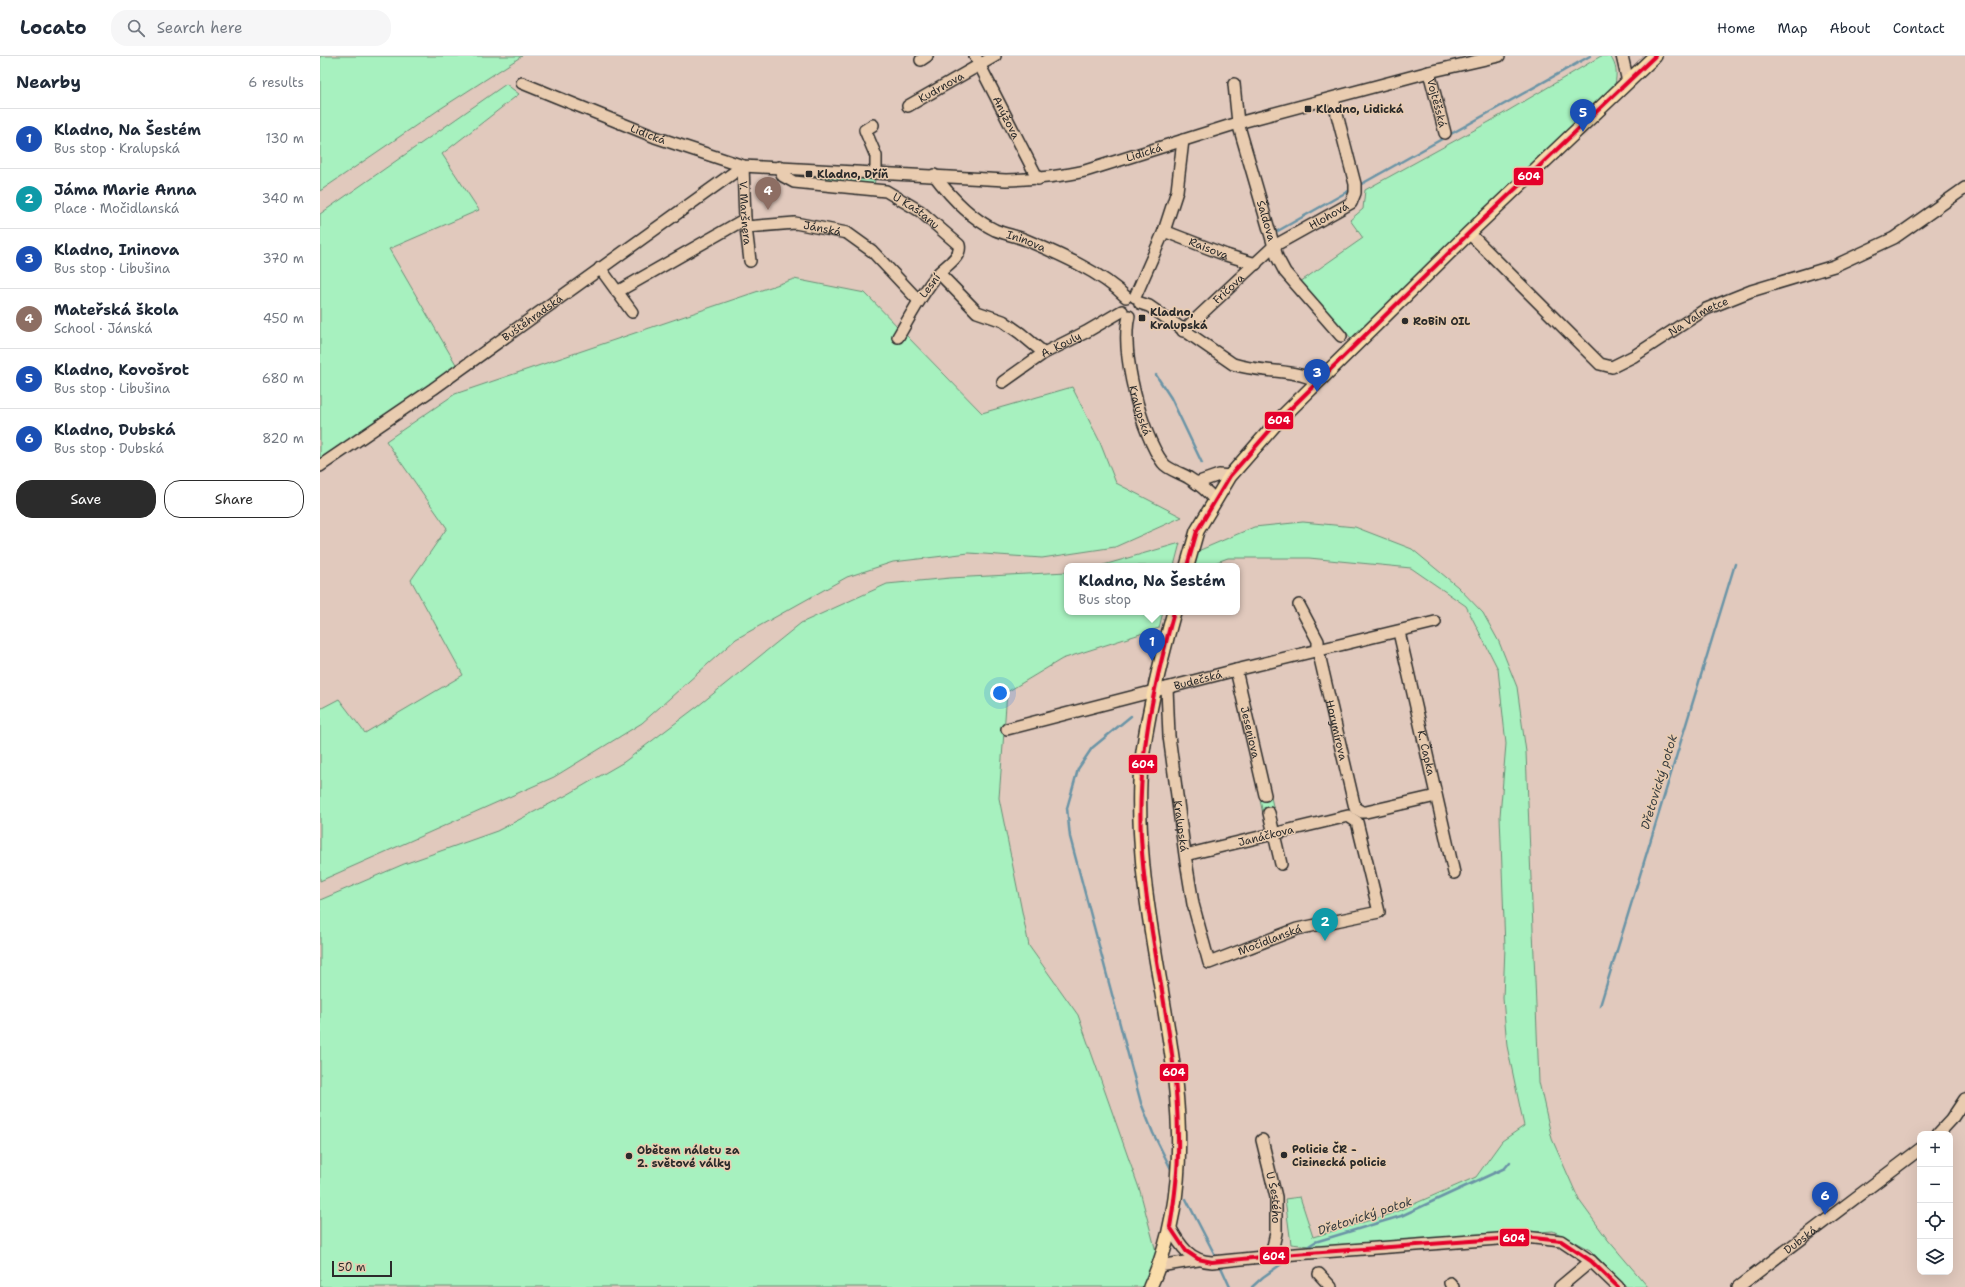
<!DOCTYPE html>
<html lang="en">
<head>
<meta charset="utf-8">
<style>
	:root { --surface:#fff; --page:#f6f6f7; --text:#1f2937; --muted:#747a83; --line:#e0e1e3; --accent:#2b2b2b }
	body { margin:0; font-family:"Shantell Sans",sans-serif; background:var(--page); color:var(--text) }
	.controls { position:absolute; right:12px; bottom:12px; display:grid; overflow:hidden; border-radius:8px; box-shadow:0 4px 16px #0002 }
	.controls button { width:36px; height:36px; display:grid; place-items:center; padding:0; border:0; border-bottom:1px solid var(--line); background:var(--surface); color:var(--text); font:20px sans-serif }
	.scale { position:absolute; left:12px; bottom:10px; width:60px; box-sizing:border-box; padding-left:4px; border:2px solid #2b2b2b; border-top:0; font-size:11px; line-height:14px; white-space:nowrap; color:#2b2b2b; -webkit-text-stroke:3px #e9ccb0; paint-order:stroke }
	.you { position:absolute; left:680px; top:637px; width:14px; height:14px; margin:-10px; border:3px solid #fff; border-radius:50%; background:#1a73e8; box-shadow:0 0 0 6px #1a73e833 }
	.badge { display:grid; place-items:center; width:26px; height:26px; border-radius:50%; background:var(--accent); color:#fff; font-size:13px; font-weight:700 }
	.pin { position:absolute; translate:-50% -33px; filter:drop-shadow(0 1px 2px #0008) }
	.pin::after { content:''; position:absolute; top:21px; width:14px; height:12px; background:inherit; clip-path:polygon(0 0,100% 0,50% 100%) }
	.popup { position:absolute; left:744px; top:507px; width:176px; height:52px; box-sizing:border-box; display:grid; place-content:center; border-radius:8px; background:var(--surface); filter:drop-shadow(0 1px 3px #0005); font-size:13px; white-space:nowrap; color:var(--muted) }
	.popup b { font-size:15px; color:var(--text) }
	.popup::after { content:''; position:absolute; left:50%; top:100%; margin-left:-8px; border:8px solid transparent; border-top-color:var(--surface) }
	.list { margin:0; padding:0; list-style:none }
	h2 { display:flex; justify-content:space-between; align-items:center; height:52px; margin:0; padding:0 16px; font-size:17px }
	h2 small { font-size:13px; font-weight:400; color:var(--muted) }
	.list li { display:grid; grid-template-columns:26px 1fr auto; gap:12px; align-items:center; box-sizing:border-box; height:60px; padding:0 16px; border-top:1px solid var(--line) }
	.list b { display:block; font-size:15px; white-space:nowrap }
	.list p { margin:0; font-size:13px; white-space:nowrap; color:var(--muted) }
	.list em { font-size:13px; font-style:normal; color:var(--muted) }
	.actions { display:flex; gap:8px; padding:12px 16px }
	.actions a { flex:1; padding:9px 0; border:1px solid var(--accent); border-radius:16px; text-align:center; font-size:14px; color:var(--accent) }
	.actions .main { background:var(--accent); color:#fff }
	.icon { flex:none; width:22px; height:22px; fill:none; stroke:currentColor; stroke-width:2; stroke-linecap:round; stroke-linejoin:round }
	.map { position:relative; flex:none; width:1645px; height:1231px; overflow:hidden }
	header { display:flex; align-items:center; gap:24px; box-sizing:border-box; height:56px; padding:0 20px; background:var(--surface); border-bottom:1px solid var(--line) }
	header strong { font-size:19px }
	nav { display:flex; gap:22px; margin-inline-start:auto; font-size:14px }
	.search { width:280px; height:36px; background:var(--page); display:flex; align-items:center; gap:10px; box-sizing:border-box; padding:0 14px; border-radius:16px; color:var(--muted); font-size:15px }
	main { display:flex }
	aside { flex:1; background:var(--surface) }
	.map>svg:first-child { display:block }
</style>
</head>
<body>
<header>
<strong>Locato</strong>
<div class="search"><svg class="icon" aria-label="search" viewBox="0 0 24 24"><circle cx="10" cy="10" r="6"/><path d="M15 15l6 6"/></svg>Search here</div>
<nav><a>Home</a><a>Map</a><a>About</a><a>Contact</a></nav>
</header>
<main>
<aside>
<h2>Nearby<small>6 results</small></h2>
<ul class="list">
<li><span class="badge" style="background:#1a4fb4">1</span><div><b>Kladno, Na Šestém</b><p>Bus stop · Kralupská</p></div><em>130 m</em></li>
<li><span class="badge" style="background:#0f9aa8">2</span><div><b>Jáma Marie Anna</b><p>Place · Močidlanská</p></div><em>340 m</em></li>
<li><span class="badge" style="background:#1a4fb4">3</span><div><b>Kladno, Ininova</b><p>Bus stop · Libušina</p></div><em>370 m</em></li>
<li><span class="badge" style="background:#8d6e63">4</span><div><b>Mateřská škola</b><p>School · Jánská</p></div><em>450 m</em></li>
<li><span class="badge" style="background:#1a4fb4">5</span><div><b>Kladno, Kovošrot</b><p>Bus stop · Libušina</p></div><em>680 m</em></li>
<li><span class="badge" style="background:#1a4fb4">6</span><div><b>Kladno, Dubská</b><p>Bus stop · Dubská</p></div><em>820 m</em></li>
</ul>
<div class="actions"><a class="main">Save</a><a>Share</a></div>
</aside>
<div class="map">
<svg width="1645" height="1231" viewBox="0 0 1645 1231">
	<rect width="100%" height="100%" fill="#e1c9bd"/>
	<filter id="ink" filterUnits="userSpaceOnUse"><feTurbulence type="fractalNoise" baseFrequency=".025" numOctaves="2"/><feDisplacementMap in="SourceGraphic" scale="8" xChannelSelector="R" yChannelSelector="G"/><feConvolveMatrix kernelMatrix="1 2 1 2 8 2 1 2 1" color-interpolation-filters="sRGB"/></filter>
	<g filter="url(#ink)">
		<g fill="#a7f1bf" stroke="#698e75">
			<path d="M0,0H202L120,53L0,135Z"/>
			<path d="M1281,0H1290C1297,10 1297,17 1295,29L1032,283L980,226L1043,182L1030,164L1043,153L1045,134L1169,66Z"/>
			<path d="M186,28L199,38L122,98L159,154L69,193L137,310L0,404V158Z"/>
			<path d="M481,119L555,124L554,129L481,124Z"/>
			<path d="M474,223L545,237L662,357L752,331L779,384L796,427L862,461L795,491L722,502L649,497L573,506L527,521L416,583L322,667L234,721L0,825V653L19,643L45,677L143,619L91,524L127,472L66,385L135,338Z"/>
			<path d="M983,466L1035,471L1092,493L1138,531L1163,557L1179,586L1197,631L1206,696L1219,1026L1232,1083L1259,1144L1288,1184L1328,1231H1307L1270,1194L1233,1175L999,1191L971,1188L965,1143L980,1141L993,1181L1071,1158L1156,1121L1182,1085L1204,1070L1187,990L1183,942L1185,891L1180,760L1186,688L1178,613L1146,550L1091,512L989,502H908L886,510H873L878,495L934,471Z"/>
			<path d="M860,487L854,510H780Z"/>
			<path d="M747,516V556H843L839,572L742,603L687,636L679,742L709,890L758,959L820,1135L839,1207L823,1231H0V844L84,808L177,775L247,739L304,706L378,650L481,567L567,528L630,522Z"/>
			<path d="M944,740L951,741L954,755L943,758L940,744Z"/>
		</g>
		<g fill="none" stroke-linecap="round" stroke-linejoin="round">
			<g stroke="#6b94a6" stroke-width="2.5">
				<path d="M1038,130L1270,0"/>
				<path d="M956,176L1032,133"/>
				<path d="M836,319L851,342L882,407"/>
				<path d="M811,660L772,692L758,713L747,752L750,781L821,1047L833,1077L852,1115"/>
				<path d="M1280,950L1415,508"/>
				<path d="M866,1143L897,1203"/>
				<path d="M984,1193L995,1186L1081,1160L1185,1112L1190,1106"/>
				<path d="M900,1209L910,1231"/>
				<path d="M932,1231L943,1221L970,1202"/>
			</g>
			<g stroke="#2b2b2b" stroke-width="14">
				<g id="minor">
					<path id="s1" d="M655,0L718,123"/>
					<path d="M1302,0L1308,26"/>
					<path d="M601,4L607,0"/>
					<path id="s2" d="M1109,16L1125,77"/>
					<path id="s3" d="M202,27L335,81L423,110L686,124C713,123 739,121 765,115L918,67L1109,16L1179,0"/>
					<path id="s4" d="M914,28L918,67L957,201L965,216L1021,280"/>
					<path id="s5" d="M588,50L675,0"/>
					<path d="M553,69L545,74L556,100V116"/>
					<path id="s6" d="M423,110L425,163L430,205"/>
					<path id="s7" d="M459,111L463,120L474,126L566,135L600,155L639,189C642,201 625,210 618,218C602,237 591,259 578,281"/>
					<path id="s8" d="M614,119C630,140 650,162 675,174C685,178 696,180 706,184C739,198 781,216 806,241"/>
					<path id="s9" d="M426,171L475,167L527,177L552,195L599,245"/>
					<path id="s10" d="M844,175L906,199L936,208"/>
					<path id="s11" d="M1149,177L1280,308L1292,311L1314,300L1386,253L1431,235L1514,210L1574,182L1645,132"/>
					<path d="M280,212L312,256"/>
					<path d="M619,217L657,256L683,265L700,277L724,297"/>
					<path d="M297,236L425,163"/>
					<path d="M815,241L844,175L857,135L863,84"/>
					<path d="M820,247L829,250L913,308C940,317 971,312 997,325"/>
					<path id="s12" d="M809,260C800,295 821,378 843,407C848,414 862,417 869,422C879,428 887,435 895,444"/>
					<path id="s13" d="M863,275L954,190L1031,147L1035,137V128L1013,43"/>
					<path id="s14" d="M683,326L724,297L766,276L802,255"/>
					<path id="s15" d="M0,410L113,333L423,110"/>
					<path d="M876,427L899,419L910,420"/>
					<path id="s16" d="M979,549L998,585V594L1035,752L1042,756H1046L1116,740"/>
					<path id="s17" d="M1079,576L1134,817"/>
					<path id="s18" d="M916,614L945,739"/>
					<path id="s19" d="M847,632L849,680L865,799L873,848L889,907L977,873L1059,856L1037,766L1028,760L865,799"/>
					<path id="s20" d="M687,673L916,614L1115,566"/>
					<path d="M949,757L961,808"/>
					<path d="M1618,1078L1631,1064L1645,1043"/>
					<path id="s21" d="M942,1084L956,1141V1177L951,1200"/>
					<path d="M850,1171C860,1190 870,1205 892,1206L962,1199L1205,1181L1241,1185L1271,1205L1298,1231"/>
					<path d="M839,1210L878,1204"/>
					<path d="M999,1218L1011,1231"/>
					<path d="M1130,1227L1133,1231"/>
					<path d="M1240,1231L1271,1205"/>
					<path id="s22" d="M1418,1231L1600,1093"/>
				</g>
			</g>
			<g stroke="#2b2b2b" stroke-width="16">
				<g id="major">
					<path d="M867,510L877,475L910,420L958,365L1149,177L1335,0"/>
					<path d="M830,1231C892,1094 836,951 823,811C820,778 818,744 821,711C827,659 840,606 854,556"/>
				</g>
			</g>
			<use href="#minor" stroke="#e9ccb0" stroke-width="11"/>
			<use href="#major" stroke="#faddab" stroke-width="13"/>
			<g stroke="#e9ccb0" stroke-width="7">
				<g id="bus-1">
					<path d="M867,510L877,475L910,420L958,365L1149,177L1335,0"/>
					<path d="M850,1171C855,1141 859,1111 858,1081C858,980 826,882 821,781C817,704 834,629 854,556"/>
					<path d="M850,1171L866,1195L878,1203L892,1206L962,1199L1205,1181L1241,1185L1271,1205L1298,1231"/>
				</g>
			</g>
			<use href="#bus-1" stroke="#e4002b" stroke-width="4"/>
		</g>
	</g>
	<g fill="#2b2b2b" stroke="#e9ccb0" stroke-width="1.5">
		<rect x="984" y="49" width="8" height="8" rx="2"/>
		<rect x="485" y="114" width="8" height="8" rx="2"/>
		<rect x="818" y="258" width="8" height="8" rx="2"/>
		<circle cx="1085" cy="265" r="4"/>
		<circle cx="964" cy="1099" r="4"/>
		<circle cx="309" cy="1100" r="4"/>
	</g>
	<g text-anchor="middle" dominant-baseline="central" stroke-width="3" stroke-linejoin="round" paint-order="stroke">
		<g font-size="11" fill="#2b2b2b" stroke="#e9ccb0">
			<text stroke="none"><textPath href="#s5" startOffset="38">Kudrnova</textPath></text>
			<text stroke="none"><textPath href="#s2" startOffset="32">Vojtěšská</textPath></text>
			<text stroke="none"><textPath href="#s1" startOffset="69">Anýžova</textPath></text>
			<text stroke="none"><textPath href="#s3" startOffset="136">Lidická</textPath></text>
			<text stroke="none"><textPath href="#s3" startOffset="641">Lidická</textPath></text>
			<text stroke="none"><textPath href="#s7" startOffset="151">U Kaštanu</textPath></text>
			<text stroke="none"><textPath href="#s6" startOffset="47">V. Maršnera</textPath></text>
			<text stroke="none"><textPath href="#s13" startOffset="187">Hlohová</textPath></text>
			<text stroke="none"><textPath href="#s4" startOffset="141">Šaldova</textPath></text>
			<text stroke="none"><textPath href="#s9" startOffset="77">Jánská</textPath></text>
			<text stroke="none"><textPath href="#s8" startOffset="116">Ininova</textPath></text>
			<text stroke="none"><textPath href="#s10" startOffset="48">Raisova</textPath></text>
			<text transform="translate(610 230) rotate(-53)">Lesní</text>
			<text stroke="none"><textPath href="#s13" startOffset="62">Fričova</textPath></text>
			<text stroke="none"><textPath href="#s11" startOffset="298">Na Valmetce</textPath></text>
			<text stroke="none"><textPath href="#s15" startOffset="259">Buštěhradská</textPath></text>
			<text stroke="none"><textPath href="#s14" startOffset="69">A. Kouly</textPath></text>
			<text stroke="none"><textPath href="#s12" startOffset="96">Kralupská</textPath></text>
			<text stroke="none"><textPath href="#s20" startOffset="197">Budečská</textPath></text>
			<text stroke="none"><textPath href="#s16" startOffset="132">Horymírova</textPath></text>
			<text stroke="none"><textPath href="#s18" startOffset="64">Jeseniova</textPath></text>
			<text stroke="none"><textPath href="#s17" startOffset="124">K. Čapka</textPath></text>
			<text stroke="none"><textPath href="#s19" startOffset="139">Kralupská</textPath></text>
			<text transform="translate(946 780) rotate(-14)">Janáčkova</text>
			<text stroke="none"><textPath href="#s19" startOffset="344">Močidlanská</textPath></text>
			<text stroke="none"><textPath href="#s21" startOffset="59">U Šestého</textPath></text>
			<text stroke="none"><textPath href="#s22" startOffset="78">Dubská</textPath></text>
		</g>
		<g font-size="11" font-weight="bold" fill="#2b2b2b" stroke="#e9ccb0" text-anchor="start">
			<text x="996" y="53">Kladno, Lidická</text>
			<text x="497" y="118">Kladno, Dříň</text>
			<text x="830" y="256">Kladno,<tspan x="830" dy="13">Kralupská</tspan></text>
			<text x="1093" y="265">RoBiN OIL</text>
			<text x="972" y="1093">Policie ČR -<tspan x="972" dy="13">Cizinecká policie</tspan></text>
			<text x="317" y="1094">Obětem náletu za<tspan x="317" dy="13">2. světové války</tspan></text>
		</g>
		<g font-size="12" font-style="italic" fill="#363c40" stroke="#e9ccb0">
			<text transform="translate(1339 726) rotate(-73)">Dřetovický potok</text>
			<text transform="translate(1045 1160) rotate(-18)">Dřetovický potok</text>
		</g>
	</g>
	<g stroke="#e9ccb0" stroke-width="1.5">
		<rect x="1193" y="111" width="31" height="19" rx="4" fill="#e4002b"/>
		<rect x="944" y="355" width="30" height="19" rx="4" fill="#e4002b"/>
		<rect x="808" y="698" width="30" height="20" rx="4" fill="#e4002b"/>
		<rect x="839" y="1007" width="30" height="19" rx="4" fill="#e4002b"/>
		<rect x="1179" y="1172" width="31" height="19" rx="4" fill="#e4002b"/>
		<rect x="939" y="1190" width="31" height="19" rx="4" fill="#e4002b"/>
	</g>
	<g font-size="11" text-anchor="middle" font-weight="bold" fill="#fff">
		<text x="1209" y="124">604</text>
		<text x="959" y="368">604</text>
		<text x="823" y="712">604</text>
		<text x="854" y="1020">604</text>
		<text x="1194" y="1186">604</text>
		<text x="954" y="1204">604</text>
	</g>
</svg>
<div class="controls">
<button>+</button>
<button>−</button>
<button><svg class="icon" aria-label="locate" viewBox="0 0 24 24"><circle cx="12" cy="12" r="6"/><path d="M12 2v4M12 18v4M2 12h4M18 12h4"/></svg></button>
<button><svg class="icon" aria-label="layers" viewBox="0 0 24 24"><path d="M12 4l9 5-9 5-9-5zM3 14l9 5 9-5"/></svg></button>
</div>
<div class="scale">50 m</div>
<div class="you"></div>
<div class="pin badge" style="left:832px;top:605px;background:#1a4fb4">1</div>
<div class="popup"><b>Kladno, Na Šestém</b>Bus stop</div>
<div class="pin badge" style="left:1005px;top:885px;background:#0f9aa8">2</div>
<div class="pin badge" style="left:997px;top:336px;background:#1a4fb4">3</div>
<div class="pin badge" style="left:448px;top:154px;background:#8d6e63">4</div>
<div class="pin badge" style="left:1263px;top:76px;background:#1a4fb4">5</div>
<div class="pin badge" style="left:1505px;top:1159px;background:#1a4fb4">6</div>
</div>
</main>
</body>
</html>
